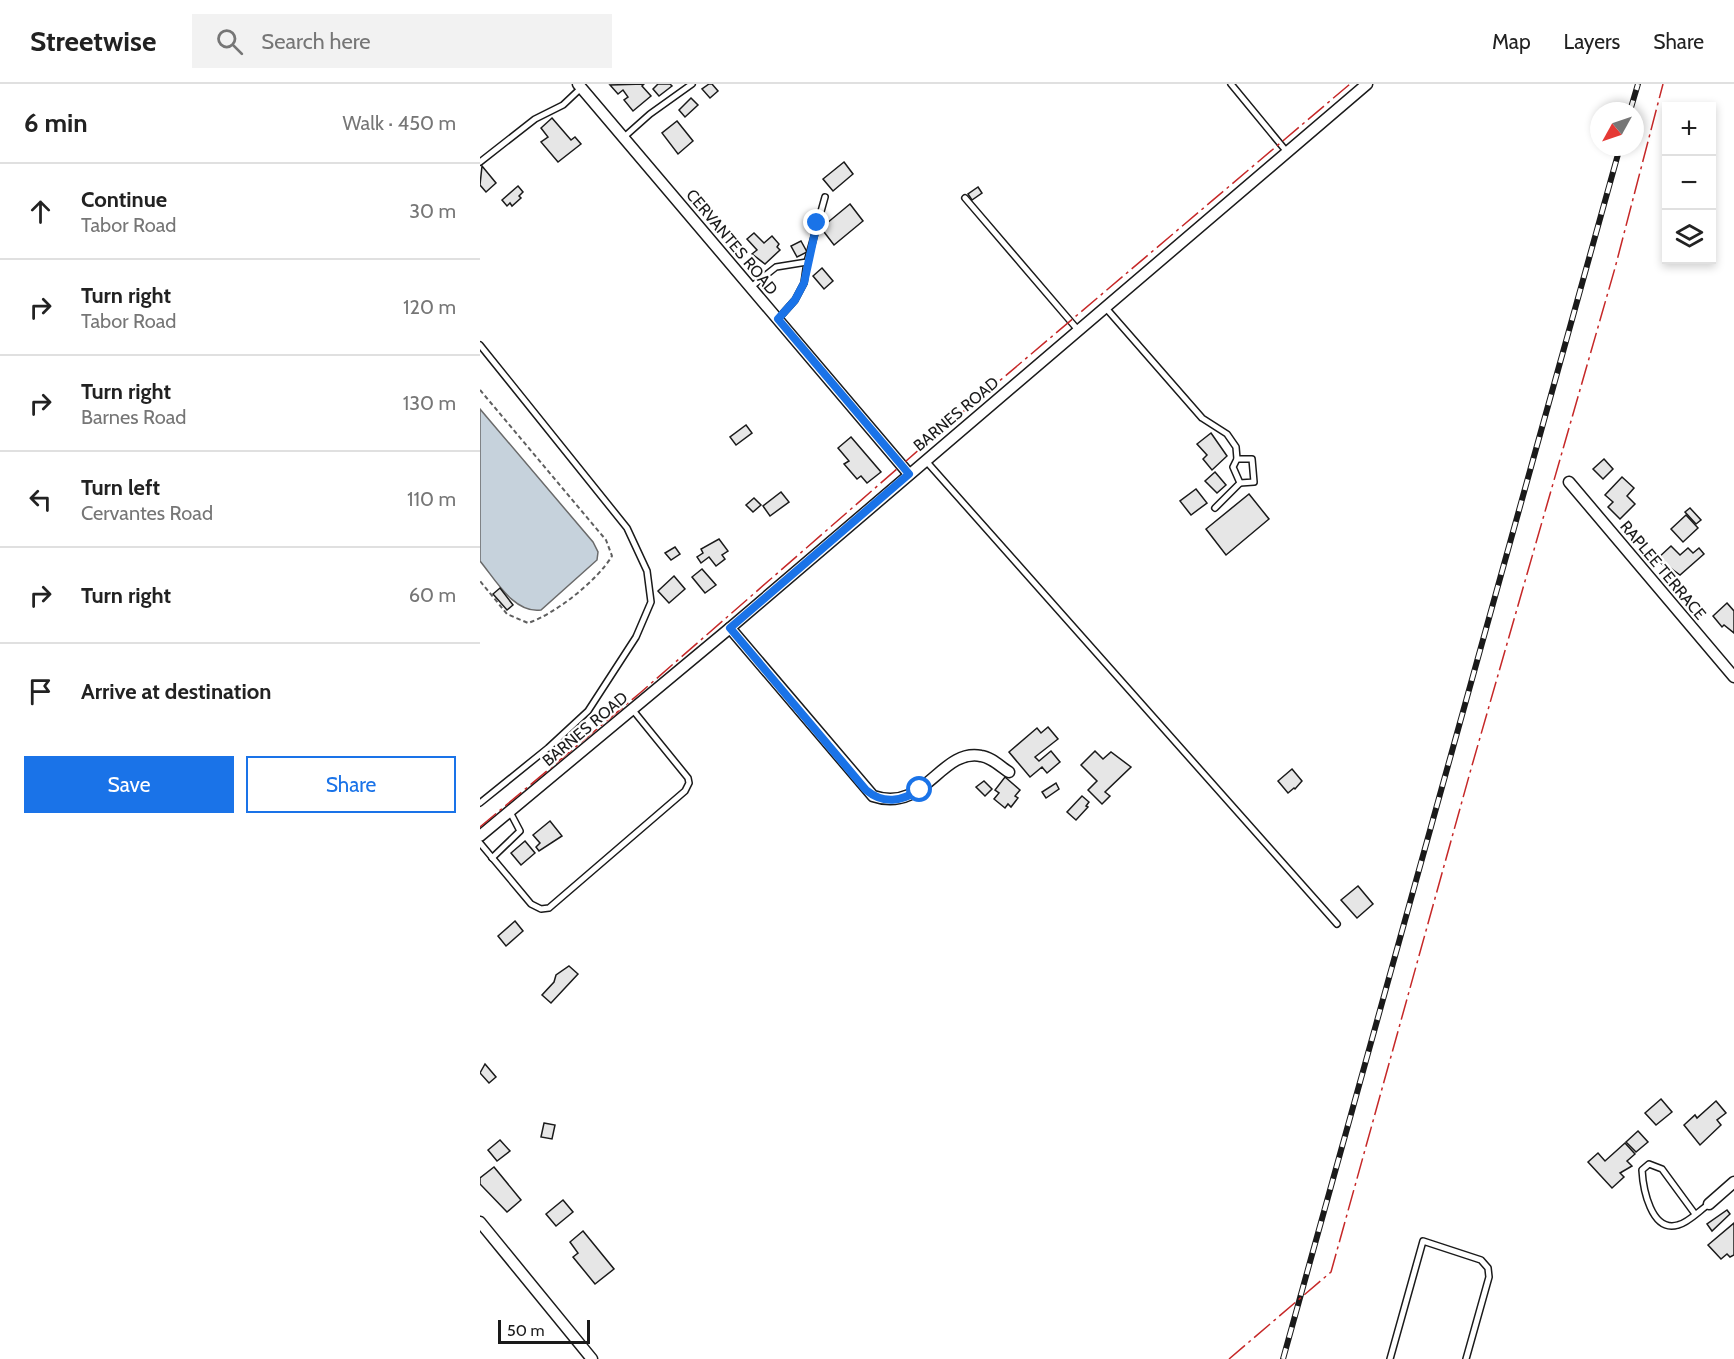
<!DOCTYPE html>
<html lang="en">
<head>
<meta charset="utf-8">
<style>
	:root { --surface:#fff; --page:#f2f2f2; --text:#222; --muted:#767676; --line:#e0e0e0; --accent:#1a73e8 }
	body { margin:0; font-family:Cabin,sans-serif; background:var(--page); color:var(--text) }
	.controls { position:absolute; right:18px; top:18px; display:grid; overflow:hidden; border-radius:0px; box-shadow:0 3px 9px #0003 }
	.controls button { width:54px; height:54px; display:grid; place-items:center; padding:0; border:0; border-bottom:2px solid var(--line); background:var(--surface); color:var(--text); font:30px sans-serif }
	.compass { position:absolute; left:1110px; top:18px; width:54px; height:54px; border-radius:50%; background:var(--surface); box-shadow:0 3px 9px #0003; rotate:230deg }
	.scale { position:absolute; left:18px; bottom:15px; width:92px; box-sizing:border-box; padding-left:6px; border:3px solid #1a1a1a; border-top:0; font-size:16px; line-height:21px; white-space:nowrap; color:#1a1a1a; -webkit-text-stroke:4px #fff; paint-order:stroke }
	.stop { position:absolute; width:18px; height:18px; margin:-14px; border:4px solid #1a73e8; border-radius:50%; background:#fff }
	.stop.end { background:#1a73e8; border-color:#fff; box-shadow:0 2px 6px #0008 }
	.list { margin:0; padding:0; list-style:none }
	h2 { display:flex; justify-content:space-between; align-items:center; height:78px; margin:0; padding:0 24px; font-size:26px }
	h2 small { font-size:20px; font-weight:400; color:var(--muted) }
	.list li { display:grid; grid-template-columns:39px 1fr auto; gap:18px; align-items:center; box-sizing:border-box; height:96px; padding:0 24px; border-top:2px solid var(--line) }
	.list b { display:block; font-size:22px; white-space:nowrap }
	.list p { margin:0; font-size:20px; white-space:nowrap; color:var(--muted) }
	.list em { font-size:20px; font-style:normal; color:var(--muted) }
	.actions { display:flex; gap:12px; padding:18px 24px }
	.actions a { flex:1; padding:14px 0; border:2px solid var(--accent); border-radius:0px; text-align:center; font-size:21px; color:var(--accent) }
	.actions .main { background:var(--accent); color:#fff }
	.icon { flex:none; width:33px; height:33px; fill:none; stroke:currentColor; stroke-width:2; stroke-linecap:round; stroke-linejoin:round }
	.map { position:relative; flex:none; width:1254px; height:1275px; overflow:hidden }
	header { display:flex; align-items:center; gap:36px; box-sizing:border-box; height:84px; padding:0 30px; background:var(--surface); border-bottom:2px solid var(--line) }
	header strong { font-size:28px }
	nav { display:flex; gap:33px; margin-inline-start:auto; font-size:21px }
	.search { width:420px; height:54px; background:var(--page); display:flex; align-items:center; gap:15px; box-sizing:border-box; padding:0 21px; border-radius:0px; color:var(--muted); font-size:22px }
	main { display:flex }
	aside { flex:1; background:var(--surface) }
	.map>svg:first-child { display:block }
</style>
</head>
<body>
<header>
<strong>Streetwise</strong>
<div class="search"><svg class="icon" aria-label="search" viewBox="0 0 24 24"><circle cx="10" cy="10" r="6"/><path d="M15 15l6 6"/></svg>Search here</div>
<nav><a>Map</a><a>Layers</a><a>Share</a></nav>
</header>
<main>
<aside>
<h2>6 min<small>Walk · 450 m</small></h2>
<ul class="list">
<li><svg class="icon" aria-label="ahead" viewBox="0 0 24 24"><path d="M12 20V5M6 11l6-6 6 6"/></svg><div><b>Continue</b><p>Tabor Road</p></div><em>30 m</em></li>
<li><svg class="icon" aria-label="right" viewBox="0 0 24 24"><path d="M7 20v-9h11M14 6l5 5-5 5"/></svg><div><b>Turn right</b><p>Tabor Road</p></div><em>120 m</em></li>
<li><svg class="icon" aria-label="right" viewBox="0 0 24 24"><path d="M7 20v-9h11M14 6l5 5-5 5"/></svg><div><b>Turn right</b><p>Barnes Road</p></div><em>130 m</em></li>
<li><svg class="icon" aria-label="left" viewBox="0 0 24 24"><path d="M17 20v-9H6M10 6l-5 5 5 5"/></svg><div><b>Turn left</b><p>Cervantes Road</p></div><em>110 m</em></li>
<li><svg class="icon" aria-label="right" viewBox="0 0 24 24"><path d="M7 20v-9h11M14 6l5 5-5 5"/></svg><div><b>Turn right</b></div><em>60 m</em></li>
<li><svg class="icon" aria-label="arrive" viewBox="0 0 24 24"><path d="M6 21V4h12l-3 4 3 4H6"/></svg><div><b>Arrive at destination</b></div></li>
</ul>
<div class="actions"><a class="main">Save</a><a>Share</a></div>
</aside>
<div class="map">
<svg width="1254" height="1275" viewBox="0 0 1254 1275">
	<rect width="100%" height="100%" fill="#fff"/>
	<path fill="#c6d2dc" stroke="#6a6a6a" stroke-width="1.5" d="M0,325L113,458L118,468L117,476L61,526C34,530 15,495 0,477Z"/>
	<g fill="#e6e6e6" stroke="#1a1a1a" stroke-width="1.5">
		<path d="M164,0L162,2L171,12L153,27L144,16L148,13L143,6L138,10L130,1Z"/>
		<path d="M178,0H190L192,2L179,12L173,5Z"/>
		<path d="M229,0H232L238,7L230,14L222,5Z"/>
		<path d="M211,14L218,21L205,33L199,26Z"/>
		<path d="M72,34L91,56L95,53L101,60L78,78L61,58L68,53L61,44Z"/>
		<path d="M197,37L213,57L198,70L182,49Z"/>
		<path d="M364,78L373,90L353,107L343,95Z"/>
		<path d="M2,82L16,99L6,108L0,101Z"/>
		<path d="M38,102L43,108L39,112L41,114L32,122L30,119L27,122L22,116Z"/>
		<path d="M498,103L502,109L492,116L488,110Z"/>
		<path d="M370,120L383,137L354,161L341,144Z"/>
		<path d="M274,149L284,159L292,152L299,160L297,163L300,166L285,180L272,170L277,166L267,155Z"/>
		<path d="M321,157L327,168L317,173L311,162Z"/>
		<path d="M342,184L353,197L344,205L333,192Z"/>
		<path d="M266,341L272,349L256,361L250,353Z"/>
		<path d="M731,349L747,372L732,386L723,375L727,371L717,360Z"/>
		<path d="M371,353L401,388L387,399L381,392L377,395L364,380L369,377L358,364Z"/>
		<path d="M1124,375L1133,385L1123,395L1113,385Z"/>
		<path d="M735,388L746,401L737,409L725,397Z"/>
		<path d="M1142,393L1154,404L1147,412L1155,420L1140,435L1128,423L1133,418L1125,411Z"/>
		<path d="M716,405L727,419L711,431L700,417Z"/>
		<path d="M301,408L309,418L290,432L283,422Z"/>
		<path d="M769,410L789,435L746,471L726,445Z"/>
		<path d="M274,414L281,421L273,428L266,421Z"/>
		<path d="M1210,424L1221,436L1216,440L1205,428Z"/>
		<path d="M1206,431L1218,444L1203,458L1191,445Z"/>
		<path d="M239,455L248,467L242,471L245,475L236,482L229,473L221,479L217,473L223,469L221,465Z"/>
		<path d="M1191,462L1200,471L1208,464L1213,469L1219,464L1224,470L1200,491L1189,483L1187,485L1177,475Z"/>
		<path d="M195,463L200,470L191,476L185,469Z"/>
		<path d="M222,485L236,501L225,509L212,493Z"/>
		<path d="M194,492L205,505L189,519L178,507Z"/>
		<path d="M20,504L33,521L27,526L13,510Z"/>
		<path d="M1247,519L1254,527V549L1244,541L1242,543L1233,532Z"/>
		<path d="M568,643L578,655L555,673L559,677L571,667L580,678L567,689L562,683L550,693L529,668L557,644L561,649Z"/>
		<path d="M615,667L623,675L631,668L651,683L625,708L630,712L622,720L608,706L617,697L601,681Z"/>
		<path d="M812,685L822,697L815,705L814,704L808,709L798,697Z"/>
		<path d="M525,693L540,706L535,712L538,714L531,723L528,720L525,724L514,715L519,709L515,706Z"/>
		<path d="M504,697L512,705L505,712L496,703Z"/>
		<path d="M576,699L579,705L566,714L562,708Z"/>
		<path d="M602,712L609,718L606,722L608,723L596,736L587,728Z"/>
		<path d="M70,737L82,752L59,767L56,763L60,759L53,751Z"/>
		<path d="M45,757L55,769L41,781L31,769Z"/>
		<path d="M878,802L893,820L877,834L861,816Z"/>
		<path d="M35,837L43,847L26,862L18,852Z"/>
		<path d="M89,882L98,890L71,919L62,911L74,898L76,891Z"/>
		<path d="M5,980L16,993L9,999L0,989Z"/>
		<path d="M1181,1015L1192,1028L1176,1041L1165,1029Z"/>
		<path d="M1236,1017L1246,1029L1237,1036L1241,1041L1220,1061L1204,1041L1215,1031L1217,1034Z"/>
		<path d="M64,1039L75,1041L72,1055L61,1053Z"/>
		<path d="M1158,1047L1168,1058L1156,1068L1146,1058Z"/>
		<path d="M20,1056L30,1067L17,1077L8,1066Z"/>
		<path d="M1145,1059L1155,1070L1147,1077L1152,1082L1140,1089L1144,1093L1132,1104L1108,1078L1118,1069L1125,1077Z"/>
		<path d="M14,1083L41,1116L27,1128L0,1100V1094Z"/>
		<path d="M83,1116L93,1128L76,1142L66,1130Z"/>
		<path d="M1247,1126L1250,1130L1232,1147L1227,1140Z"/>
		<path d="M1254,1139V1171L1250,1173L1247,1170L1241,1175L1228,1161Z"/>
		<path d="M103,1147L134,1185L115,1200L93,1173L98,1169L90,1158Z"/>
	</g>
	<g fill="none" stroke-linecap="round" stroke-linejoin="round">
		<g stroke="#1a1a1a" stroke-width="8">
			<g id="service">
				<path d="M751,0L807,68"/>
				<path d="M143,54L170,30L212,0"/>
				<path d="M0,78L55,35L83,21L101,4"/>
				<path d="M485,114L598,246"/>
				<path d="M271,203L296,183L327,178"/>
				<path d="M625,223L722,334L747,350L756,363L757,375L753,383L760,399L735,424"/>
				<path d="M298,235L315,216L324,199L327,178L345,113"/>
				<path d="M0,261L147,444L167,487L171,518L156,553L108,627L68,664L0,719"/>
				<path d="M757,375H772L774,398L760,399"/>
				<path d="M446,377L857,840"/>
				<path d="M0,759L51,820L61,825L69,824L205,707L209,699L208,694L152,625"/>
				<path d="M12,774L40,747L30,728"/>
				<path d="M1215,1130L1182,1085L1169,1080L1162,1086C1163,1104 1171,1149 1198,1141C1208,1139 1220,1126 1229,1120"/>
				<path d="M910,1275L943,1157L1001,1176L1008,1184L1009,1193L986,1275"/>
			</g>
		</g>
		<g stroke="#1a1a1a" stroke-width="13">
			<g id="minor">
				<path d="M98,0L429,390"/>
				<path d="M1089,398L1254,593"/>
				<path d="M250,544L393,712C445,730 460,664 501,672C511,673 521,683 529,688"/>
				<path d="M0,752L250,544L887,0"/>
				<path d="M1229,1120L1254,1098"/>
				<path d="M0,1138L112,1275"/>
			</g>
		</g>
		<path stroke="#5f5f5f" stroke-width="2" stroke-dasharray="4.5 3" stroke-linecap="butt" d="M0,306L126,456L132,472C117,497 75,530 48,539L27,530L0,497"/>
		<use href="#service" stroke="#fff" stroke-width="5"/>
		<use href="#minor" stroke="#fff" stroke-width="10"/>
		<g stroke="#1a1a1a" stroke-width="6">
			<g id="rail">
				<path d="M1150,27L1158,0"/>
				<path d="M803,1275L1140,63"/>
			</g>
		</g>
		<use href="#rail" stroke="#fff" stroke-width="4" stroke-dasharray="11" stroke-linecap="butt"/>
		<g stroke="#c62828" stroke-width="1.5" stroke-dasharray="21 4.5 3 4.5" stroke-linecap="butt">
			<path d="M0,743L160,609L465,343L870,0"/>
			<path d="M749,1275L851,1188L991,685L1135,184L1183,0"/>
		</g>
	</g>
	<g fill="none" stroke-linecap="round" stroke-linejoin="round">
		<path stroke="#1a73e8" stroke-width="8" d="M337,139L324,199L315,216L298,235L429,390L250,544L386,706C404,721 421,717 440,706"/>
	</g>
	<g text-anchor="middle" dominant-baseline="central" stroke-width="4.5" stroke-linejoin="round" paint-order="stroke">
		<g font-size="16" fill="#1a1a1a" stroke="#fff">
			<text transform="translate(252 158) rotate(50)">CERVANTES ROAD</text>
			<text transform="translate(476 330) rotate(-40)">BARNES ROAD</text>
			<text transform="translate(1183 486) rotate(50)">RAPLEE TERRACE</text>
			<text transform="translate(105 645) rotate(-40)">BARNES ROAD</text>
		</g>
	</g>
</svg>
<div class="controls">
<button>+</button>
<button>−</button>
<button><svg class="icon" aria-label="layers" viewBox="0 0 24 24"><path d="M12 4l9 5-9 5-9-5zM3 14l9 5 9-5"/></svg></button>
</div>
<svg class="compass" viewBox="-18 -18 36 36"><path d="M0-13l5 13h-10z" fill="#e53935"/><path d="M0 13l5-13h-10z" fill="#767676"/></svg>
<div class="scale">50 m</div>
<div class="stop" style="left:440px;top:706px"></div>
<div class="stop end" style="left:337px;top:139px"></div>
</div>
</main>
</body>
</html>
